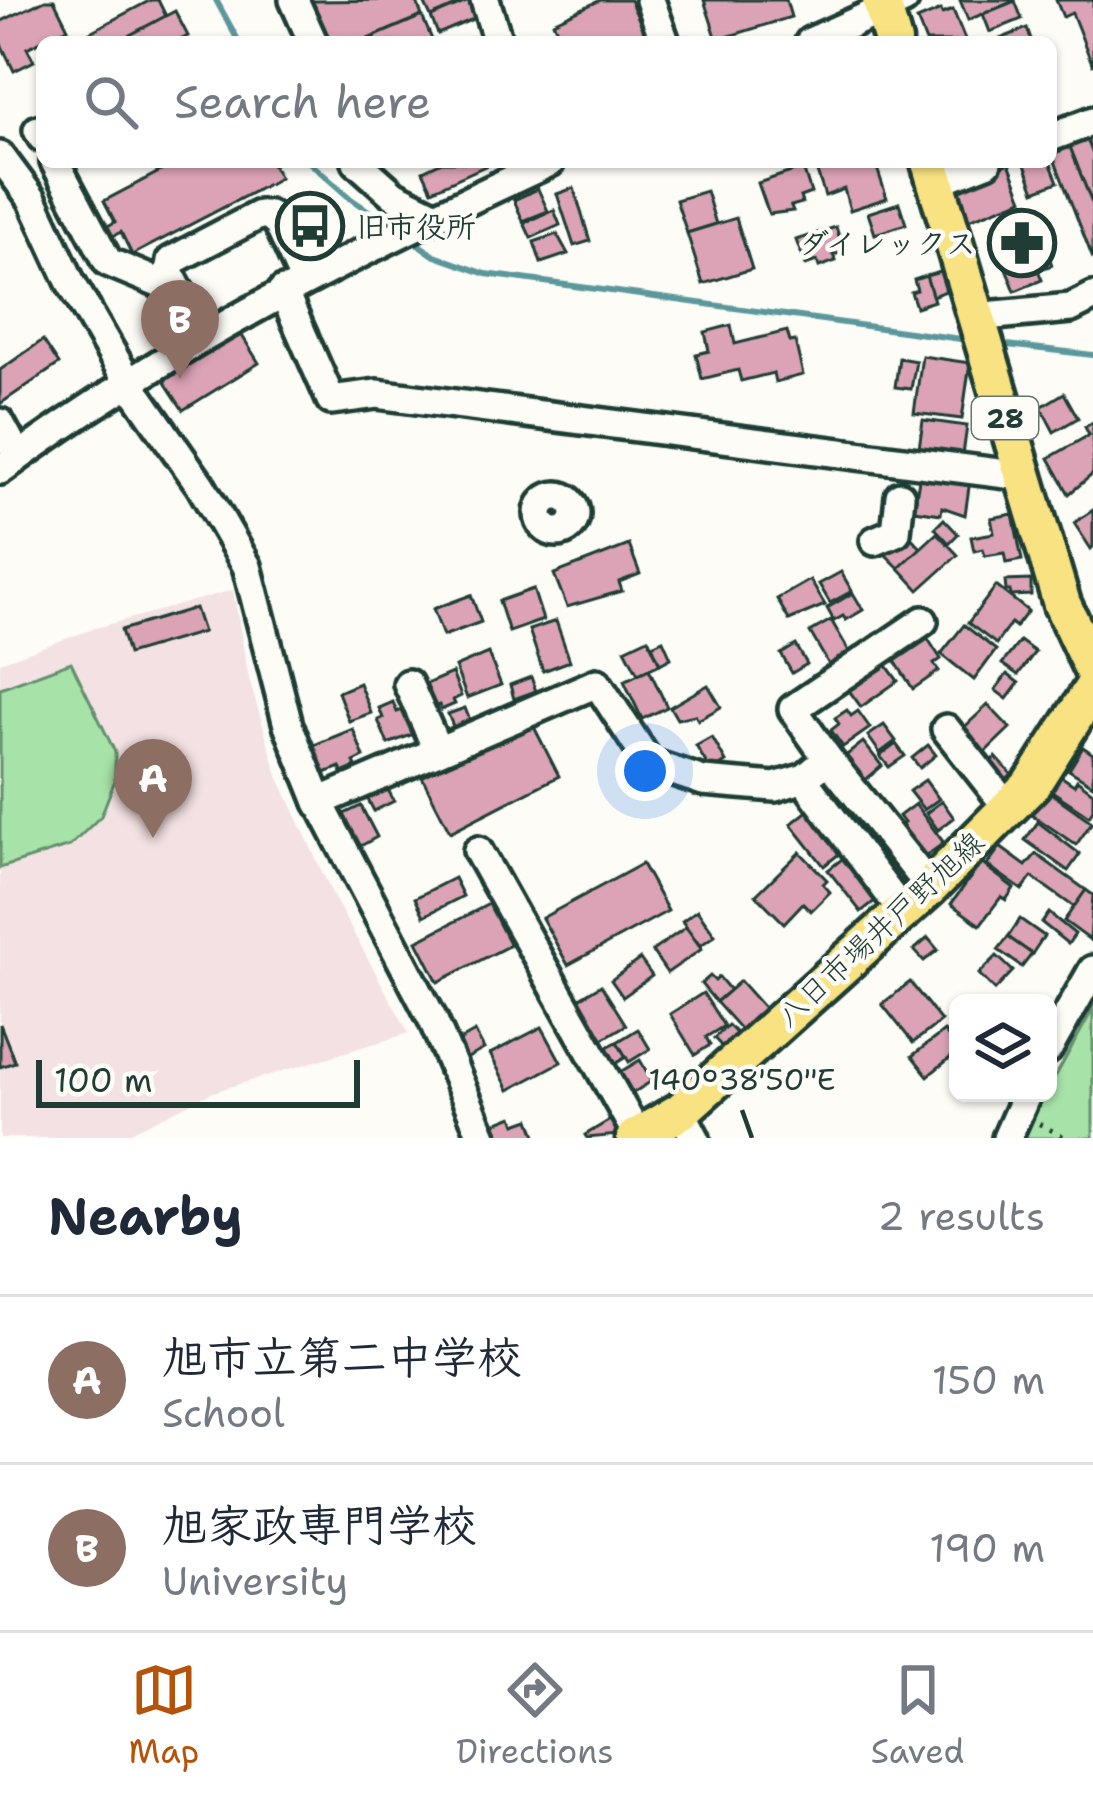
<!DOCTYPE html>
<html lang="en">
<head>
<meta charset="utf-8">
<style>
	:root { --surface:#fff; --page:#f6f6f7; --text:#1f2937; --muted:#747a83; --line:#e0e1e3; --accent:#b45309 }
	body { margin:0; font-family:"Shantell Sans","Klee One",sans-serif; background:var(--page); color:var(--text) }
	.controls { position:absolute; right:36px; bottom:36px; display:grid; overflow:hidden; border-radius:18px; box-shadow:0 3px 9px #0004 }
	.controls button { width:108px; height:108px; display:grid; place-items:center; padding:0; border:0; border-bottom:3px solid var(--line); background:var(--surface); color:var(--text); font:60px sans-serif }
	.scale { position:absolute; left:36px; bottom:30px; width:324px; box-sizing:border-box; padding-left:12px; border:6px solid #1f3d34; border-top:0; font-size:33px; line-height:42px; white-space:nowrap; color:#1f3d34; -webkit-text-stroke:9px #fdfcf7; paint-order:stroke }
	.you { position:absolute; left:645px; top:771px; width:42px; height:42px; margin:-30px; border:9px solid #fff; border-radius:50%; background:#1a73e8; box-shadow:0 0 0 18px #1a73e833 }
	.badge { display:grid; place-items:center; width:78px; height:78px; border-radius:50%; background:var(--accent); color:#fff; font-size:39px; font-weight:700 }
	.pin { position:absolute; translate:-50% -99px; filter:drop-shadow(0 3px 6px #0008) }
	.pin::after { content:''; position:absolute; top:63px; width:42px; height:36px; background:inherit; clip-path:polygon(0 0,100% 0,50% 100%) }
	.list { margin:0; padding:0; list-style:none }
	h2 { display:flex; justify-content:space-between; align-items:center; height:156px; margin:0; padding:0 48px; font-size:51px }
	h2 small { font-size:39px; font-weight:400; color:var(--muted) }
	.list li { display:grid; grid-template-columns:78px 1fr auto; gap:36px; align-items:center; box-sizing:border-box; height:168px; padding:0 48px; border-top:3px solid var(--line) }
	.list b { display:block; font-size:45px; white-space:nowrap }
	.list p { margin:0; font-size:39px; white-space:nowrap; color:var(--muted) }
	.list em { font-size:39px; font-style:normal; color:var(--muted) }
	.icon { flex:none; width:66px; height:66px; fill:none; stroke:currentColor; stroke-width:2; stroke-linecap:round; stroke-linejoin:round }
	.map { position:relative; flex:none; width:1093px; height:1138px; overflow:hidden }
	.search { position:absolute; background:var(--surface); box-shadow:0 3px 9px #0004; left:36px; right:36px; top:36px; height:132px; display:flex; align-items:center; gap:30px; box-sizing:border-box; padding:0 42px; border-radius:18px; color:var(--muted); font-size:45px }
	.sheet { height:492px; background:var(--surface) }
	nav { display:flex; justify-content:space-around; align-items:center; box-sizing:border-box; height:168px; border-top:3px solid var(--line); background:var(--surface); font-size:33px; color:var(--muted) }
	nav a { display:grid; justify-items:center; gap:6px }
	nav .on { color:var(--accent) }
	.map>svg:first-child { display:block }
</style>
</head>
<body>
<div class="map">
<svg width="1093" height="1138" viewBox="0 0 1093 1138">
	<rect width="100%" height="100%" fill="#fdfcf7"/>
	<filter id="ink" filterUnits="userSpaceOnUse"><feTurbulence type="fractalNoise" baseFrequency=".00833" numOctaves="2"/><feDisplacementMap in="SourceGraphic" scale="24" xChannelSelector="R" yChannelSelector="G"/><feConvolveMatrix kernelMatrix="1 2 1 2 8 2 1 2 1" color-interpolation-filters="sRGB"/></filter>
	<g filter="url(#ink)">
		<path fill="#f3e1e3" d="M233,590L249,679L278,776L335,900L409,1033L213,1092L118,1138H0V662L96,628Z"/>
		<g fill="#a7e2a8" stroke="#63906e" stroke-width="3">
			<path d="M71,662L115,752V780L101,816L70,846L0,868V688Z"/>
			<path d="M1093,1009V1138H1021Z"/>
		</g>
		<g fill="none" stroke-linecap="round" stroke-linejoin="round">
			<g stroke="#5c989b" stroke-width="6">
				<path d="M216,0L239,42"/>
				<path d="M309,162L351,199L391,226"/>
				<path d="M412,240L435,256L486,274L968,340"/>
				<path d="M999,344L1093,355"/>
			</g>
		</g>
		<g fill="#dba3b5" stroke="#1f3d34" stroke-width="3">
			<path d="M45,0H54L68,28L27,48L34,61L14,71L0,42V22Z"/>
			<path d="M151,0H158L166,16L117,42H71Z"/>
			<path d="M416,0L422,16L361,42H326L309,1Z"/>
			<path d="M423,0H469L431,17Z"/>
			<path d="M471,0L478,17L438,34L431,17Z"/>
			<path d="M601,0H630L649,42H563L553,22Z"/>
			<path d="M704,0H786L791,17L717,40Z"/>
			<path d="M960,0H1015V1L968,20Z"/>
			<path d="M1056,0H1093V66L1072,13L1063,17Z"/>
			<path d="M1015,1L1022,19L990,32L983,14Z"/>
			<path d="M941,10L942,14L953,10L966,42H926L917,20Z"/>
			<path d="M175,11L188,36L176,42H117Z"/>
			<path d="M422,16L433,42H375L373,37Z"/>
			<path d="M1027,28L1032,42H993Z"/>
			<path d="M1085,135L1093,154V206L1068,142Z"/>
			<path d="M1068,142L1093,206V259L1051,151Z"/>
			<path d="M178,162H271L280,178L132,255L121,232L107,239L102,229L115,222L104,201Z"/>
			<path d="M442,162H494L432,190L423,171Z"/>
			<path d="M836,162H875L887,198L850,210L844,189L825,196L816,169Z"/>
			<path d="M1024,162H1050L1058,182L1035,191Z"/>
			<path d="M1009,163L1023,199L966,221L953,185Z"/>
			<path d="M803,168L811,193L800,197L802,203L791,206L793,211L769,214L758,183Z"/>
			<path d="M574,188L590,241L574,246L557,194Z"/>
			<path d="M538,189L548,211L523,221L514,200Z"/>
			<path d="M706,191L716,224L687,233L676,200Z"/>
			<path d="M899,203L906,224L875,234L868,213Z"/>
			<path d="M554,210L560,225L531,238L524,223Z"/>
			<path d="M736,218L752,269L703,284L687,233Z"/>
			<path d="M836,227L844,252L833,255L836,261L819,267L817,261L805,265L796,240Z"/>
			<path d="M557,234L568,254L541,263L534,242Z"/>
			<path d="M1045,245L1052,265L1038,270L1042,280L1015,291L1006,268L1030,258L1028,252Z"/>
			<path d="M940,272L946,291L932,296L926,276Z"/>
			<path d="M926,276L934,301L916,307L911,292L917,290L914,280Z"/>
			<path d="M731,325L735,344L787,331L790,342L795,341L803,375L775,382L773,373L741,381L738,370L702,379L696,354L709,351L705,332Z"/>
			<path d="M241,334L259,363L183,410L164,381Z"/>
			<path d="M43,340L59,364L0,404V370Z"/>
			<path d="M922,356L970,363L962,419L914,413Z"/>
			<path d="M899,358L916,361L911,389L895,387Z"/>
			<path d="M1064,393L1078,418L1054,432L1041,407Z"/>
			<path d="M923,420L967,426L962,462L948,460L949,452L919,448Z"/>
			<path d="M1093,422V474L1069,494L1049,458L1089,435L1085,427Z"/>
			<path d="M920,473L970,480L965,515L942,507L941,514L914,510Z"/>
			<path d="M1093,510V547L1091,549L1074,523Z"/>
			<path d="M1013,514L1022,560L1006,563L1004,553L985,556L983,549L974,551L971,537L994,533L991,518Z"/>
			<path d="M944,519L958,534L949,543L935,528Z"/>
			<path d="M907,533L921,548L899,568L885,554Z"/>
			<path d="M937,533L958,555L919,590L899,568Z"/>
			<path d="M629,545L640,574L619,582L622,591L567,607L554,574Z"/>
			<path d="M841,572L852,591L830,603L819,584Z"/>
			<path d="M810,580L825,605L789,620L777,599Z"/>
			<path d="M1031,580V595L1011,596L1010,591H1006L1005,581Z"/>
			<path d="M996,586L1028,611L1016,627L1011,623L996,644L968,623Z"/>
			<path d="M533,589L543,620L509,632L499,601Z"/>
			<path d="M853,593L863,610L846,620L843,616L834,621L827,608Z"/>
			<path d="M471,595L481,622L443,636L433,609Z"/>
			<path d="M195,608L203,632L128,654L121,630Z"/>
			<path d="M831,620L853,658L832,670L810,632Z"/>
			<path d="M556,621L570,661L543,671L529,630Z"/>
			<path d="M964,625L996,650L974,680L941,654Z"/>
			<path d="M648,638L660,664L638,674L625,649Z"/>
			<path d="M928,639L941,659L934,664L939,671L913,689L895,661Z"/>
			<path d="M663,640L671,658L660,664L652,645Z"/>
			<path d="M1020,641L1035,652L1018,675L1002,664Z"/>
			<path d="M796,645L807,664L792,673L781,654Z"/>
			<path d="M488,653L501,685L467,698L455,667Z"/>
			<path d="M882,659L898,681L861,707L845,685Z"/>
			<path d="M649,669L667,707L642,719L624,681Z"/>
			<path d="M452,673L461,696L453,700L455,704L441,710L439,705L428,710L419,687Z"/>
			<path d="M1007,674L1019,683L1007,699L995,690Z"/>
			<path d="M531,677L536,691L514,699L510,685Z"/>
			<path d="M359,683L371,713L349,721L338,692Z"/>
			<path d="M708,685L721,707L698,720L695,715L677,719L670,707Z"/>
			<path d="M393,702L397,712L410,707L419,732L388,744L378,720L383,718L379,708Z"/>
			<path d="M988,705L1010,728L980,757L957,734Z"/>
			<path d="M465,708L473,728L456,734L448,714Z"/>
			<path d="M847,710L851,716L858,711L870,728L843,747L831,730L839,724L835,718Z"/>
			<path d="M531,721L559,776L450,832L422,777Z"/>
			<path d="M884,725L896,741L880,753L868,736Z"/>
			<path d="M353,729L364,757L354,762L356,767L342,773L340,767L320,775L309,747Z"/>
			<path d="M712,737L726,762L711,771L696,746Z"/>
			<path d="M863,742L882,766L862,783L843,758Z"/>
			<path d="M896,744L905,756L889,767L880,756Z"/>
			<path d="M928,745L936,755L920,768L912,758Z"/>
			<path d="M1083,747L1093,754V785L1069,770Z"/>
			<path d="M996,757L1014,777L1002,787L985,767Z"/>
			<path d="M1059,775L1074,785L1077,780L1093,792V810L1089,816L1049,789Z"/>
			<path d="M925,780L939,799L924,810L909,791Z"/>
			<path d="M384,782L394,801L374,811L364,792Z"/>
			<path d="M842,784L875,826L857,839L825,797Z"/>
			<path d="M1048,791L1092,822L1076,845L1031,814Z"/>
			<path d="M942,801L954,818L938,830L926,813Z"/>
			<path d="M915,804L944,843L923,858L899,826L904,823L899,816Z"/>
			<path d="M361,806L377,837L357,848L340,816Z"/>
			<path d="M811,808L844,850L824,866L791,824Z"/>
			<path d="M1038,822L1080,854L1068,871L1025,840Z"/>
			<path d="M878,829L911,871L895,884L862,842Z"/>
			<path d="M1000,847L1026,866L1036,854L1086,890L1074,907L1032,877L1022,890L987,865Z"/>
			<path d="M800,852L827,880L823,884L830,892L811,911L803,903L784,923L756,895Z"/>
			<path d="M847,855L880,897L861,912L828,870Z"/>
			<path d="M981,863L1014,888L1006,900L1001,897L980,925L951,904Z"/>
			<path d="M642,864L668,911L568,965L542,918Z"/>
			<path d="M454,878L463,896L424,916L415,898Z"/>
			<path d="M1086,890L1093,895L1090,940L1064,921Z"/>
			<path d="M489,904L510,945L438,982L417,941Z"/>
			<path d="M697,910L715,935L700,946L682,921Z"/>
			<path d="M1049,913L1075,934L1068,944L1042,923Z"/>
			<path d="M1020,919L1044,936L1032,954L1008,937Z"/>
			<path d="M686,927L702,949L667,973L652,951Z"/>
			<path d="M1008,937L1032,954L1022,967L998,950Z"/>
			<path d="M928,938L938,950L924,961L914,950Z"/>
			<path d="M997,956L1013,971L995,990L979,974Z"/>
			<path d="M640,959L652,976L623,997L611,980Z"/>
			<path d="M710,976L715,981L719,977L730,990L716,1002L701,984Z"/>
			<path d="M740,981L766,1010L742,1031L716,1002Z"/>
			<path d="M910,982L941,1021L913,1043L882,1004Z"/>
			<path d="M601,985L626,1025L599,1041L575,1001Z"/>
			<path d="M703,993L724,1026L706,1037L710,1045L695,1055L670,1014Z"/>
			<path d="M0,1024L15,1062L0,1067Z"/>
			<path d="M728,1025L739,1036L725,1050L714,1038Z"/>
			<path d="M542,1027L561,1062L509,1090L490,1054Z"/>
			<path d="M638,1029L650,1049L629,1062L617,1042Z"/>
			<path d="M944,1031L958,1049V1064L950,1058L928,1076L912,1056Z"/>
			<path d="M475,1032L484,1049L466,1059L457,1042Z"/>
			<path d="M617,1042L626,1057L615,1064L605,1048Z"/>
			<path d="M640,1060L652,1081L628,1096L615,1075Z"/>
			<path d="M513,1116L516,1124L530,1119L537,1138H498L493,1124Z"/>
			<path d="M610,1120L619,1135L587,1138L585,1135Z"/>
		</g>
		<g fill="none" stroke-linecap="round" stroke-linejoin="round">
			<g stroke="#1f3d34" stroke-width="36">
				<g id="minor">
					<path d="M294,0L313,42"/>
					<path d="M485,0L498,42"/>
					<path d="M650,0L665,42"/>
					<path d="M810,42L904,0"/>
					<path d="M38,130L42,137"/>
					<path d="M1051,137L1093,121"/>
					<path d="M0,156L32,199L70,281L127,380L201,486L247,566L288,725L319,802L433,1020L483,1138"/>
					<path d="M55,162L108,262L180,292"/>
					<path d="M357,162L394,195L434,215"/>
					<path d="M936,182L987,162"/>
					<path d="M283,291L331,400L377,394L1022,476"/>
					<path d="M974,317L1071,308L1093,297"/>
					<path d="M203,335L169,272L171,261L259,215H269L278,223L304,280"/>
					<path d="M0,423L18,456"/>
					<path d="M0,470C177,340 353,254 550,162"/>
					<circle cx="557" cy="514" r="18"/>
					<path d="M875,541L896,532L900,496"/>
					<path d="M408,684L438,751"/>
					<path d="M946,729L1008,808"/>
					<path d="M828,759L793,709L923,621"/>
					<path d="M812,791L903,912"/>
					<path d="M319,802L597,683L649,763L703,781L775,787L805,778L828,759L930,887"/>
					<path d="M478,851L638,1136"/>
					<path d="M1048,1049L1093,970"/>
					<path d="M681,1111L695,1138"/>
					<path d="M1007,1138L1027,1093"/>
				</g>
			</g>
			<g stroke="#1f3d34" stroke-width="45">
				<g id="major">
					<path d="M881,0L893,42"/>
					<path d="M930,162L1062,604L1093,670"/>
					<path d="M635,1138L681,1111L930,887L1032,784L1093,688"/>
				</g>
			</g>
			<path stroke="#1f3d34" stroke-width="4.5" stroke-dasharray="3 9" stroke-linecap="butt" d="M1039,1124L1067,1138"/>
			<use href="#minor" stroke="#fdfcf7" stroke-width="27"/>
			<use href="#major" stroke="#f8e281" stroke-width="36"/>
		</g>
	</g>
	<path fill="none" stroke="#1f3d34" stroke-width="4.5" d="M742,1110L752,1138"/>
	<defs>
		<g id="bus-ring" transform="scale(3.45)"><circle r="9.5" fill="#fdfcf7" stroke="#1f3d34" stroke-width="1.5"/><path d="M-5-6H5V4H4V6H2V4H-2V6H-4V4H-5ZM-3.5-4V0h7V-4ZM-3.5 1.2v1.5H-2V1.2ZM2 1.2v1.5H3.5V1.2Z" fill="#1f3d34"/></g>
		<g id="pharmacy-ring" transform="scale(3.45)"><circle r="9.5" fill="#fdfcf7" stroke="#1f3d34" stroke-width="1.5"/><path d="M-2-6h4v4h4v4h-4v4h-4v-4h-4v-4h4Z" fill="#1f3d34"/></g>
	</defs>
	<g fill-rule="evenodd">
		<use href="#bus-ring" x="310" y="226"/>
		<use href="#pharmacy-ring" x="1022" y="243"/>
	</g>
	<g text-anchor="middle" dominant-baseline="central" stroke-width="9" stroke-linejoin="round" paint-order="stroke">
		<rect fill="#fdfcf7" stroke="#62766e" stroke-width="3" x="972" y="397" width="66" height="42" rx="9"/>
		<g font-size="27" font-weight="bold" fill="#1f3d34">
			<text x="1005" y="418">28</text>
		</g>
		<g font-size="30" font-weight="bold" fill="#1f3d34" stroke="#fdfcf7" text-anchor="start">
			<text x="356" y="226">旧市役所</text>
			<text x="976" y="243" text-anchor="end">ダイレックス</text>
		</g>
		<g font-size="30" fill="#1f3d34" stroke="#fdfcf7">
			<text transform="translate(880 929) rotate(-43)">八日市場井戸野旭線</text>
		</g>
	</g>
	<g font-size="30" text-anchor="middle" fill="#1f3d34" stroke="#fdfcf7" stroke-width="9" stroke-linejoin="round" paint-order="stroke">
		<text x="742" y="1090">140°38'50"E</text>
	</g>
</svg>
<div class="controls">
<button><svg class="icon" aria-label="layers" viewBox="0 0 24 24"><path d="M12 4l9 5-9 5-9-5zM3 14l9 5 9-5"/></svg></button>
</div>
<div class="scale">100 m</div>
<div class="you"></div>
<div class="pin badge" style="left:153px;top:838px;background:#8d6e63">A</div>
<div class="pin badge" style="left:180px;top:379px;background:#8d6e63">B</div>
<div class="search"><svg class="icon" aria-label="search" viewBox="0 0 24 24"><circle cx="10" cy="10" r="6"/><path d="M15 15l6 6"/></svg>Search here</div>
</div>
<section class="sheet">
<h2>Nearby<small>2 results</small></h2>
<ul class="list">
<li><span class="badge" style="background:#8d6e63">A</span><div><b>旭市立第二中学校</b><p>School</p></div><em>150 m</em></li>
<li><span class="badge" style="background:#8d6e63">B</span><div><b>旭家政専門学校</b><p>University</p></div><em>190 m</em></li>
</ul>
</section>
<nav>
<a class="on"><svg class="icon" aria-label="map" viewBox="0 0 24 24"><path d="M3 6l6-2 6 2 6-2v14l-6 2-6-2-6 2zM9 4v14M15 6v14"/></svg>Map</a>
<a><svg class="icon" aria-label="directions" viewBox="0 0 24 24"><path d="M12 3l9 9-9 9-9-9zM9 14v-3h6M13 9l2 2-2 2"/></svg>Directions</a>
<a><svg class="icon" aria-label="saved" viewBox="0 0 24 24"><path d="M7 4h10v16l-5-4-5 4z"/></svg>Saved</a>
</nav>
</body>
</html>
